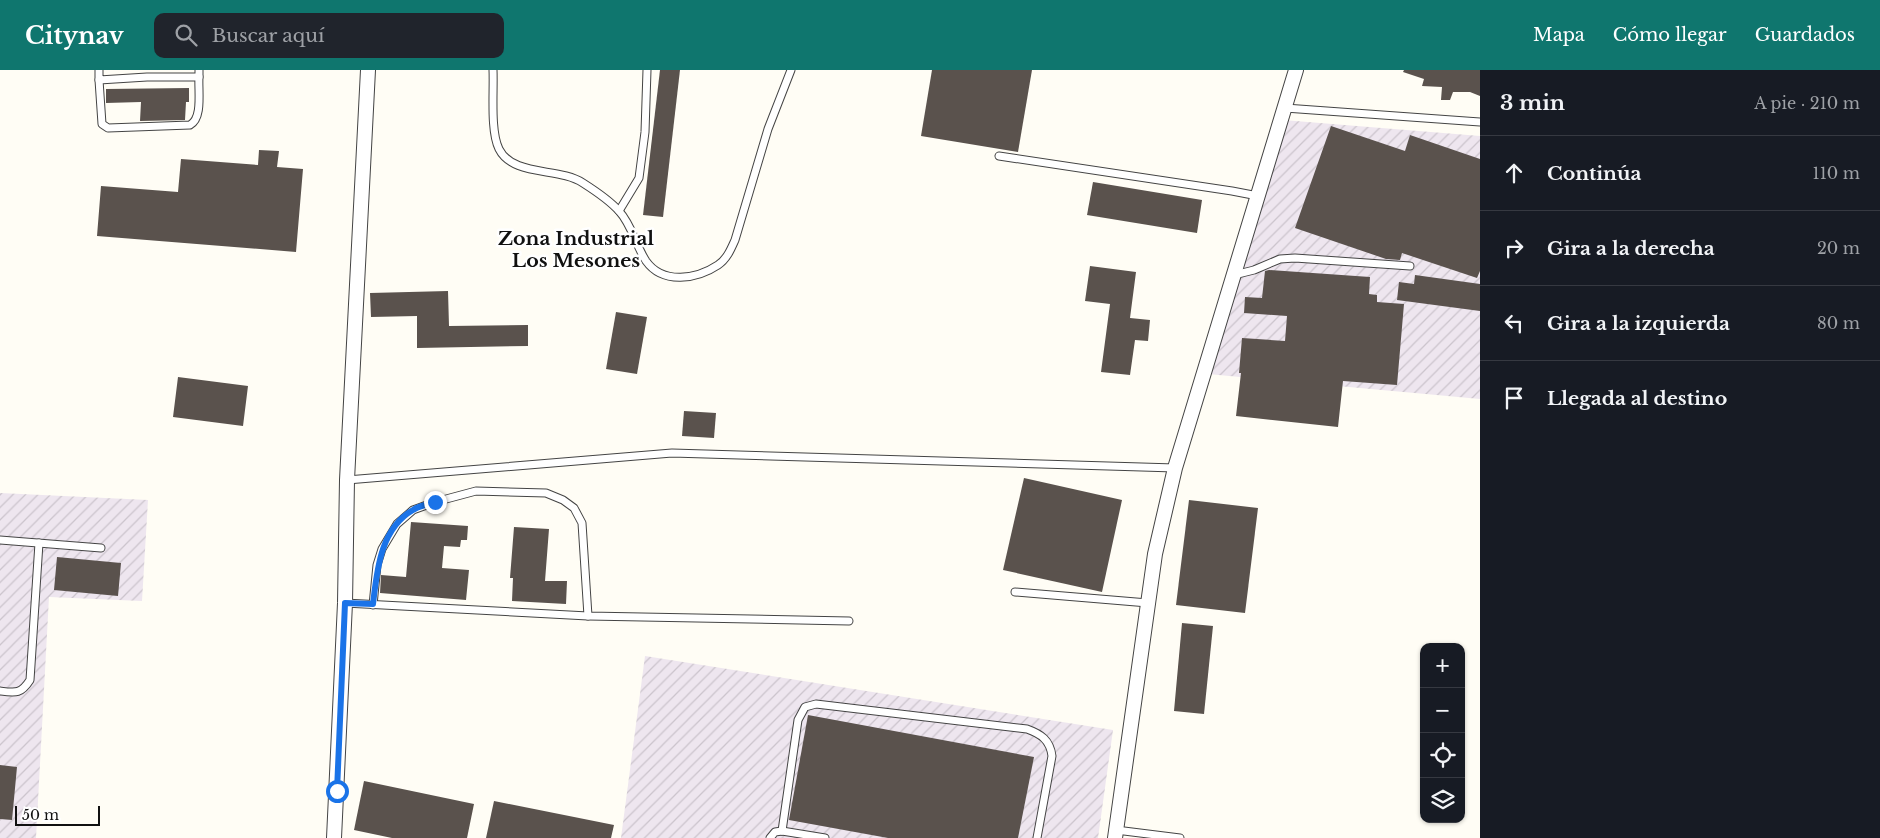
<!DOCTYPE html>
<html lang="es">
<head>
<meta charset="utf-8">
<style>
	:root { --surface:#171b24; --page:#20242c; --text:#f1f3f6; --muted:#9ea1a6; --line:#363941; --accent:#0f766e }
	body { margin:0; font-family:"Libre Baskerville",serif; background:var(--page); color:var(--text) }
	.controls { position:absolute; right:15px; bottom:15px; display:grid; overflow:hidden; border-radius:10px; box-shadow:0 1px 4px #0004 }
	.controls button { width:45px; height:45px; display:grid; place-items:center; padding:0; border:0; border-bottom:1px solid var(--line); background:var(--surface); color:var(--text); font:25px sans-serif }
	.scale { position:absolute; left:15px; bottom:12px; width:85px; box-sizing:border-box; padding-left:5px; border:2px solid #111; border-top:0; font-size:14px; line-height:18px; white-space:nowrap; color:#111; -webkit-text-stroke:4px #fff; paint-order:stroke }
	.stop { position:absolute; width:15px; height:15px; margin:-11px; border:4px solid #1a73e8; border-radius:50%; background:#fff }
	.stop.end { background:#1a73e8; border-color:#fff; box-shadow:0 1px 5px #0008 }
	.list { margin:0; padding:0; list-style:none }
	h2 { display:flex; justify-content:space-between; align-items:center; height:65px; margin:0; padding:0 20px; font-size:21px }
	h2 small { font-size:16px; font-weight:400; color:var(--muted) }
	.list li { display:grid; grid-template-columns:32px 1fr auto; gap:15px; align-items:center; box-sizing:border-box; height:75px; padding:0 20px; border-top:1px solid var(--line) }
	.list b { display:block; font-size:19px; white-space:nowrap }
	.list em { font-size:16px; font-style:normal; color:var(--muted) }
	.icon { flex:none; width:28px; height:28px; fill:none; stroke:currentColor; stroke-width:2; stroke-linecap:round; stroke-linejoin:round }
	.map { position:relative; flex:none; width:1480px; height:768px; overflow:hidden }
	header { display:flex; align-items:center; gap:30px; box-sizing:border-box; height:70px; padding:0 25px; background:var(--accent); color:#fff }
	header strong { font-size:24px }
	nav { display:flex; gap:28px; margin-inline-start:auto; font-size:18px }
	.search { width:350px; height:45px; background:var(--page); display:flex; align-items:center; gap:12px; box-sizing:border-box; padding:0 18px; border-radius:10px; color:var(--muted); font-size:19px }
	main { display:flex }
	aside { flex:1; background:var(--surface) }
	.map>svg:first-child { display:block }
</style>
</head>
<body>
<header>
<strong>Citynav</strong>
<div class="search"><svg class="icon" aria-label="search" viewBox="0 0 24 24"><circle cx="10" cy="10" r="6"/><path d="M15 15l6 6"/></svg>Buscar aquí</div>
<nav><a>Mapa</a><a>Cómo llegar</a><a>Guardados</a></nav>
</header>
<main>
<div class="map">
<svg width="1480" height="768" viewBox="0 0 1480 768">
	<defs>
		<pattern id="industrial-furrows" width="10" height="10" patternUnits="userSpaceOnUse" patternTransform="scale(1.25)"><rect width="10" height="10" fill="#eee6ef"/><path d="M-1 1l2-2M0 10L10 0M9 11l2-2" fill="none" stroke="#cbc4cc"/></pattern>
	</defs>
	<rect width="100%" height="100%" fill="#fffdf5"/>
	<g fill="url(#industrial-furrows)">
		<path d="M1283,50L1480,66V329L1208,304Z"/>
		<path d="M0,423L148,430L142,531L49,527L36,768H0Z"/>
		<path d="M645,586L1113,660L1098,768H621Z"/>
	</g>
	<g fill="#5a524d">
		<path d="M660,0H680L663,147L643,145Z"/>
		<path d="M932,0H1032L1018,82L921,66Z"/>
		<path d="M1404,0H1480V26L1470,22H1453L1450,30H1441L1442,17L1422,16L1424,9L1403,2Z"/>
		<path d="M189,18V32H186L185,50L140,51L141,32L106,33V19Z"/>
		<path d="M1331,56L1405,81L1410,65L1480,89V201L1477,208L1402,183L1400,190L1386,189L1295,158Z"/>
		<path d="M259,80L279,81L277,97L303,99L296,182L97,166L101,116L178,122L181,89L258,95Z"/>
		<path d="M1093,112L1202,130L1197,163L1087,145Z"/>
		<path d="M1090,196L1136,202L1130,248L1150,250L1148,271L1135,270L1130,305L1101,302L1110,234L1085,231Z"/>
		<path d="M1269,200L1370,207L1369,224L1377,225V232L1404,234L1397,315L1343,311L1338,357L1236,346L1241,303H1239L1242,268L1285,271L1287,246L1244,243L1245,227L1262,228L1265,201Z"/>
		<path d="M1415,205L1480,214V241L1397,230L1399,212L1414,214Z"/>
		<path d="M448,221L449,256L528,255V276L417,278V246L371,247L370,223Z"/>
		<path d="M616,242L647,247L637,304L606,299Z"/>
		<path d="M178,307L248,316L243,356L173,347Z"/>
		<path d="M684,341L716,343L714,368L682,366Z"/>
		<path d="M1024,408L1122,430L1102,522L1003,500Z"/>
		<path d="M1189,430L1258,438L1245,543L1176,535Z"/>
		<path d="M411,452L468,456L467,470H461L460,477L444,476L442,498L469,500L466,530L380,523L381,505L406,507Z"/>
		<path d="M514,457L549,459L545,511H567L566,534L512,531L513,508H510Z"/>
		<path d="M57,487L121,493L118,526L54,520Z"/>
		<path d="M1182,553L1213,556L1204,644L1174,641Z"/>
		<path d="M808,645L1034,687L1018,768H888L789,750Z"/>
		<path d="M0,695L17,697L12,750L0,749Z"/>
		<path d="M364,711L474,734L467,768H392L354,760Z"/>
		<path d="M494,731L614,755L611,768H486Z"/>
	</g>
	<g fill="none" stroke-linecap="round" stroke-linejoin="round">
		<g stroke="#444" stroke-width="9">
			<g id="lane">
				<path d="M99,0V10L147,7H199V0"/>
				<path d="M493,0C494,21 490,61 499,79C513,107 559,97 583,113C594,120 611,132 619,141C632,155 636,176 646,191C663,215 697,209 718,195C727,189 731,179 735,170L768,59L791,0"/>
				<path d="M99,10L102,54L108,58L190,55C203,48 198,21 199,7"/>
				<path d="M1285,38L1480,52"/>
				<path d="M999,86L1232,121L1258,126"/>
				<path d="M619,141L639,108L645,62L647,0"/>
				<path d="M1234,205L1254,200L1280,189L1295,188L1410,196"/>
				<path d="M347,410L672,383L1175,398"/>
				<path d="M0,470L101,478"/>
				<path d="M1015,522L1148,533"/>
				<path d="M345,533L588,546L849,551"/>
				<path d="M373,535L377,495L382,479L397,454L413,440L435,432L476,421L546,423L563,430L574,438L582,453L588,546"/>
				<path d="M0,621C16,623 21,624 30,610L39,473"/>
				<path d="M1116,760L1180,768"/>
				<path d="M782,761L798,650L805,637L816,634L1027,659C1041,664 1050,670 1052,686L1037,768"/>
				<path d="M770,768L775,762L782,761L825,768"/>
			</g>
		</g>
		<g stroke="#444" stroke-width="16">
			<g id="street">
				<path d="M334,768L345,533L347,410L368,0"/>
				<path d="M1115,768L1155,484L1175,398L1296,0"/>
			</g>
		</g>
		<use href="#lane" stroke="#fff" stroke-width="7"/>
		<use href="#street" stroke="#fff" stroke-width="14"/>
	</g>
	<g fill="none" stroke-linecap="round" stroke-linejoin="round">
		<path stroke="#1a73e8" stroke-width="6" d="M337,721L345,533L373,534C377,501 380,459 413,440C419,436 428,434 435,432"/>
	</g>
	<g text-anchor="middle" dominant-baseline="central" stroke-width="5" stroke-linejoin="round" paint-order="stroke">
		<g font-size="19" font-weight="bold" fill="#111" stroke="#fff">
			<text x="576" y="168">Zona Industrial<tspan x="576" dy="22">Los Mesones</tspan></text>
		</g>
	</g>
</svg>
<div class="controls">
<button>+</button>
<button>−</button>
<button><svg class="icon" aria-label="locate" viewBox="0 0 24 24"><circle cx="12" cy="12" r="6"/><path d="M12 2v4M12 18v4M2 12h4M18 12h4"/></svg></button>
<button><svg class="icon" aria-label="layers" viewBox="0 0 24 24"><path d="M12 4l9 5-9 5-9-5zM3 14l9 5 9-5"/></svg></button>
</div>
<div class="scale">50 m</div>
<div class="stop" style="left:337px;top:721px"></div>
<div class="stop end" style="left:435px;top:432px"></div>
</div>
<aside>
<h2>3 min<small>A pie · 210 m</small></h2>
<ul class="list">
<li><svg class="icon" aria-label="ahead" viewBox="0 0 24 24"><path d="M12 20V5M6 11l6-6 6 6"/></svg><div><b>Continúa</b></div><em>110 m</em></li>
<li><svg class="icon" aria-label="right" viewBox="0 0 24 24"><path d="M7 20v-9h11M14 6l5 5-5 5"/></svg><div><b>Gira a la derecha</b></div><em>20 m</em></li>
<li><svg class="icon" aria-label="left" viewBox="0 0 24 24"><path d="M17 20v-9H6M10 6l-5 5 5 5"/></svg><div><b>Gira a la izquierda</b></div><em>80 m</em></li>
<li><svg class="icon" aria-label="arrive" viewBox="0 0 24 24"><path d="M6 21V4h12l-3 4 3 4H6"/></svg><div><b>Llegada al destino</b></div></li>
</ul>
</aside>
</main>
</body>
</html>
